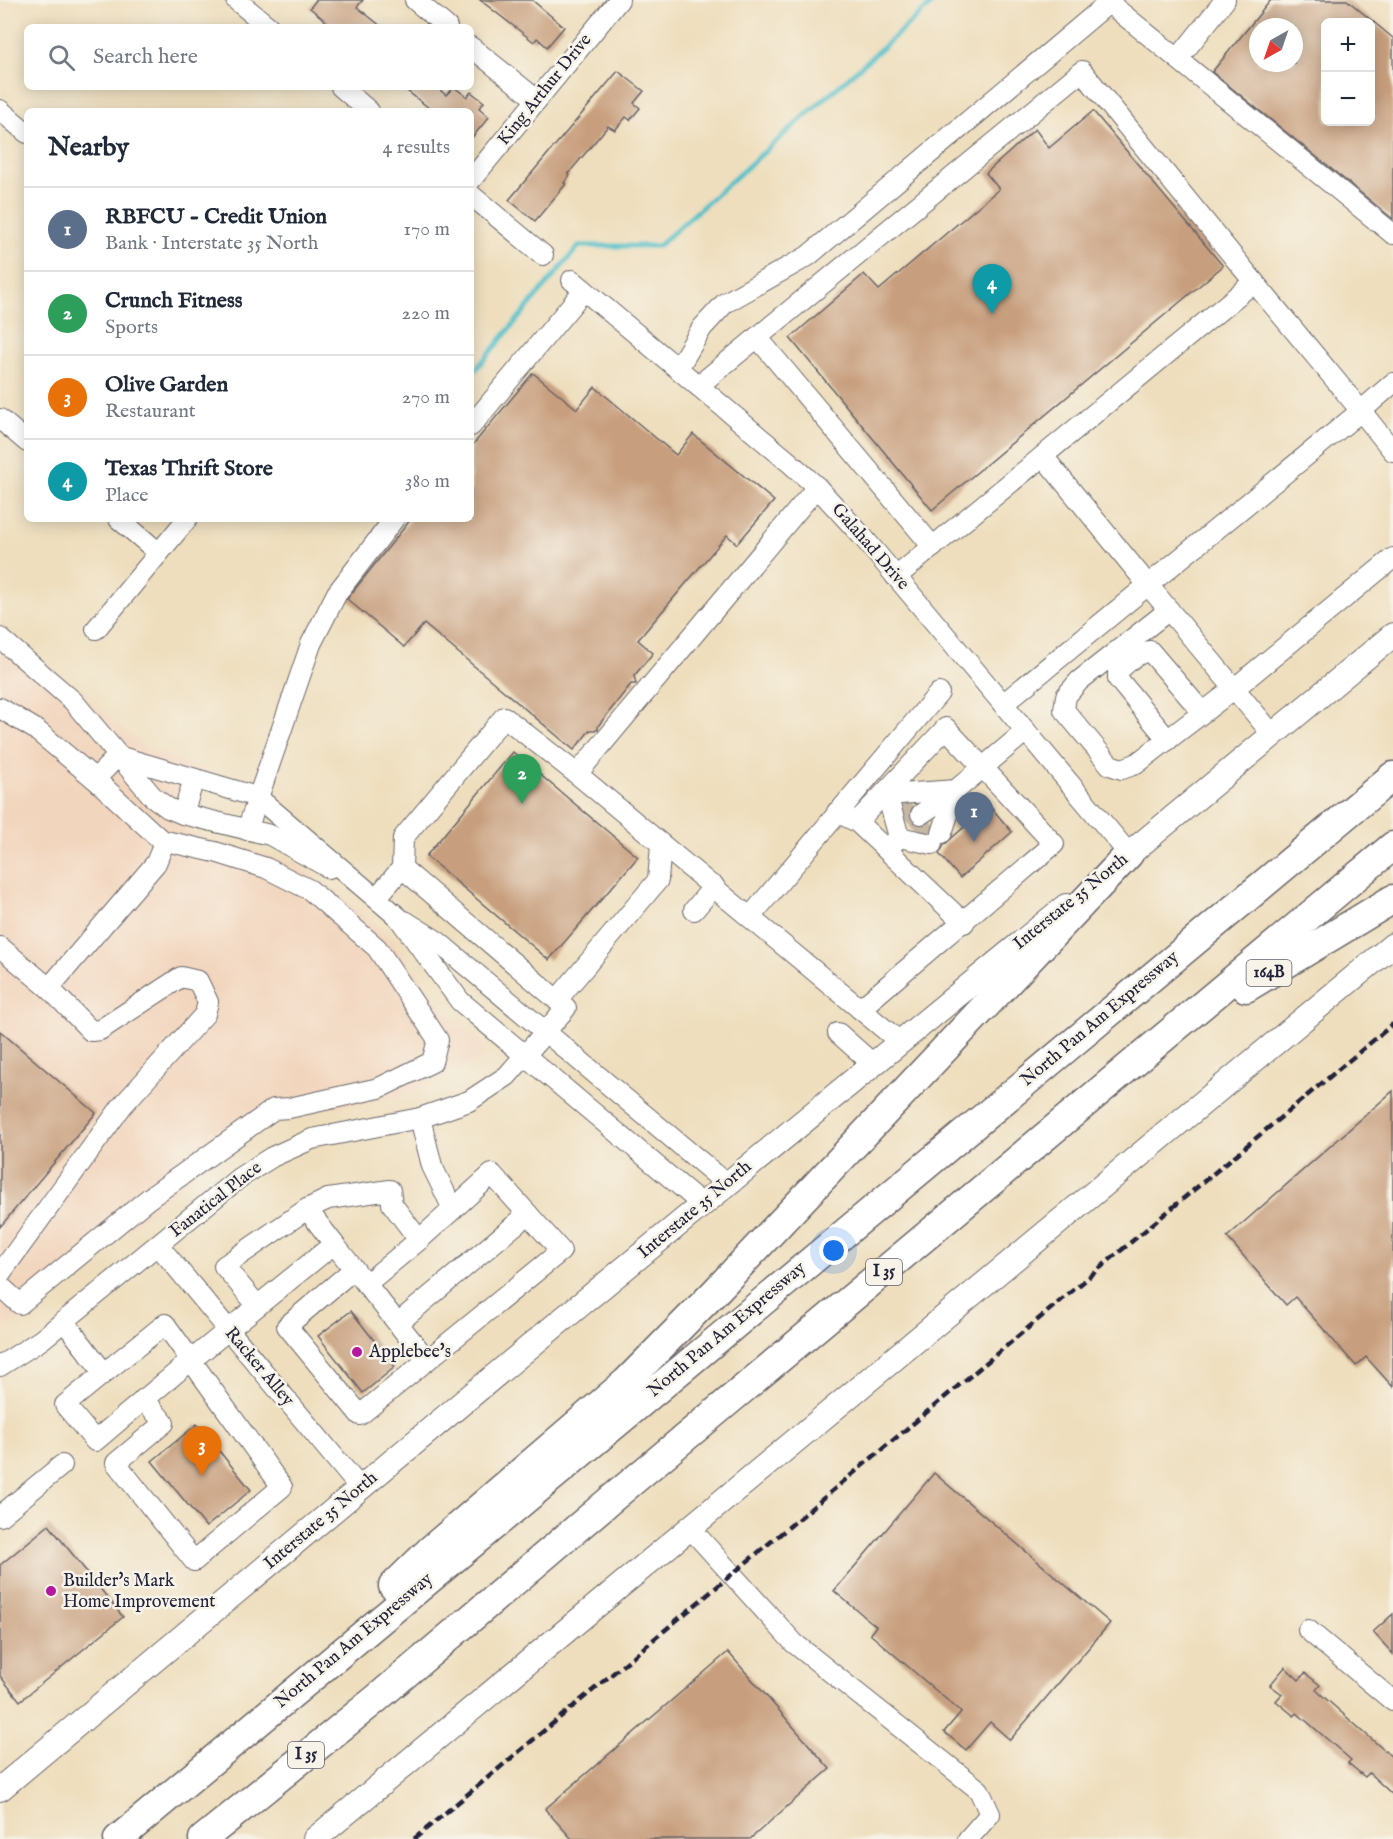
<!DOCTYPE html>
<html lang="en">
<head>
<meta charset="utf-8">
<style>
	:root { --surface:#fff; --page:#f2f2f3; --text:#1f2937; --muted:#747a83; --line:#e0e1e3; --accent:#0f766e }
	body { margin:0; font-family:"IM FELL English",serif; background:var(--page); color:var(--text) }
	.controls { position:absolute; right:18px; top:18px; display:grid; overflow:hidden; border-radius:9px; box-shadow:0 3px 15px #0003 }
	.controls button { width:54px; height:54px; display:grid; place-items:center; padding:0; border:0; border-bottom:2px solid var(--line); background:var(--surface); color:var(--text); font:30px sans-serif }
	.compass { position:absolute; left:1249px; top:18px; width:54px; height:54px; border-radius:50%; background:var(--surface); box-shadow:0 3px 15px #0003; rotate:220deg }
	.you { position:absolute; left:834px; top:1251px; width:21px; height:21px; margin:-15px; border:4px solid #fff; border-radius:50%; background:#1a73e8; box-shadow:0 0 0 9px #1a73e833 }
	.badge { display:grid; place-items:center; width:39px; height:39px; border-radius:50%; background:var(--accent); color:#fff; font-size:20px; font-weight:700 }
	.pin { position:absolute; translate:-50% -50px; filter:drop-shadow(0 2px 3px #0008) }
	.pin::after { content:''; position:absolute; top:32px; width:21px; height:18px; background:inherit; clip-path:polygon(0 0,100% 0,50% 100%) }
	.list { margin:0; padding:0; list-style:none }
	h2 { display:flex; justify-content:space-between; align-items:center; height:78px; margin:0; padding:0 24px; font-size:26px }
	h2 small { font-size:20px; font-weight:400; color:var(--muted) }
	.list li { display:grid; grid-template-columns:39px 1fr auto; gap:18px; align-items:center; box-sizing:border-box; height:84px; padding:0 24px; border-top:2px solid var(--line) }
	.list b { display:block; font-size:22px; white-space:nowrap }
	.list p { margin:0; font-size:20px; white-space:nowrap; color:var(--muted) }
	.list em { font-size:20px; font-style:normal; color:var(--muted) }
	.icon { flex:none; width:33px; height:33px; fill:none; stroke:currentColor; stroke-width:2; stroke-linecap:round; stroke-linejoin:round }
	.map { position:relative; flex:none; width:1393px; height:1839px; overflow:hidden }
	.search { position:absolute; background:var(--surface); box-shadow:0 3px 15px #0003; left:24px; top:24px; width:450px; height:66px; display:flex; align-items:center; gap:15px; box-sizing:border-box; padding:0 21px; border-radius:9px; color:var(--muted); font-size:22px }
	.panel { position:absolute; background:var(--surface); box-shadow:0 3px 15px #0003; left:24px; top:108px; width:450px; height:414px; border-radius:9px }
	.map>svg:first-child { display:block }
</style>
</head>
<body>
<div class="map">
<svg width="1393" height="1839" viewBox="0 0 1393 1839">
	<rect width="100%" height="100%" fill="#f7f3e8"/>
	<filter id="ink" filterUnits="userSpaceOnUse"><feTurbulence type="fractalNoise" baseFrequency=".0167" numOctaves="2"/><feDisplacementMap in="SourceGraphic" scale="12" xChannelSelector="R" yChannelSelector="G"/><feConvolveMatrix kernelMatrix="1 2 1 2 8 2 1 2 1" color-interpolation-filters="sRGB"/></filter>
	<filter id="wash" filterUnits="userSpaceOnUse"><feTurbulence type="fractalNoise" baseFrequency=".008" numOctaves="4" result="noise"/><feDisplacementMap in="SourceGraphic" scale="24" xChannelSelector="R" yChannelSelector="G"/><feGaussianBlur stdDeviation="1.35" result="paint"/><feColorMatrix in="noise" values="0 0 0 0 0 0 0 0 0 0 0 0 0 0 0 0 0 1.4 0 .05"/><feComposite in="paint" operator="in"/></filter>
	<g filter="url(#wash)">
		<rect width="100%" height="100%" fill="#eedebd"/>
		<path fill="#f2d5bd" d="M0,623L147,749L204,769L189,832L295,863L345,898L394,943L444,1010L483,1042L486,1057L403,1095L296,1115L223,1150L27,1316L0,1331Z"/>
		<g fill="none" stroke-linecap="round" stroke-linejoin="round">
			<path stroke="#51bfc8" stroke-width="5" d="M471,375L579,246H658L936,0"/>
		</g>
		<g id="blocks">
			<g fill="#c79f7e" fill-rule="evenodd">
				<path d="M316,0H363L357,7L382,27H333L310,8Z"/>
				<path d="M480,0H532L564,27L547,47L537,38L534,42Z"/>
				<path d="M1271,0H1347L1393,38V219L1212,72ZM1326,22H1371V122H1326ZM1258,27H1294V63H1258Z"/>
				<path d="M618,71L644,91L634,103L640,108L630,120L626,117L615,130L608,126L568,174L570,175L564,183L566,184L535,221L509,200Z"/>
				<path d="M402,87H436L446,95L454,87L467,97L471,92L484,102L479,108L489,117L471,139V111H433Z"/>
				<path d="M1093,111L1223,266L932,510L790,338L864,274L879,290L999,189L986,173L1035,129L1049,148Z"/>
				<path d="M533,373L577,409L595,387L676,455L693,434L774,501L737,544L727,535L638,640L653,653L634,676L636,684H631L598,726V730H590L574,750L424,624L404,647L347,599L411,519H471V447Z"/>
				<path d="M513,752L638,857L549,960L426,856Z"/>
				<path d="M989,805L1012,832L960,878L939,854L944,845Z"/>
				<path d="M0,1031L96,1113L0,1227Z"/>
				<path d="M1393,1091V1387L1366,1357L1356,1366L1295,1297L1286,1305L1227,1237Z"/>
				<path d="M351,1311L395,1367L363,1393L318,1336Z"/>
				<path d="M197,1424L251,1490L206,1527L152,1461Z"/>
				<path d="M934,1473L1110,1623L1010,1740L990,1722L966,1750L944,1732L961,1712L870,1634L876,1626L834,1591Z"/>
				<path d="M49,1525L123,1617L20,1701L0,1676V1565Z"/>
				<path d="M1393,1614V1654L1373,1632Z"/>
				<path d="M728,1652L830,1769L750,1839H572L545,1809Z"/>
				<path d="M1285,1667L1299,1680L1305,1673L1320,1685L1316,1690L1393,1758V1795L1369,1773L1365,1777L1348,1763L1351,1760L1297,1713L1294,1716L1276,1701L1282,1694L1270,1685Z"/>
			</g>
		</g>
	</g>
	<g filter="url(#ink)">
		<use href="#blocks" fill-opacity="0" stroke="#696468" stroke-width="1.5"/>
		<g fill="none" stroke-linecap="round" stroke-linejoin="round">
			<g stroke="#c5b8a3" stroke-width="20" stroke-dasharray="20 10" stroke-linecap="butt">
				<path d="M904,818L914,807"/>
				<path d="M918,831L928,820"/>
			</g>
			<g stroke="#696468" stroke-width="22">
				<g id="minor">
					<path d="M236,0L269,27"/>
					<path d="M415,0L447,27"/>
					<path d="M1109,3L1393,234"/>
					<path d="M471,47L537,100"/>
					<path d="M1178,59L1225,0"/>
					<path d="M341,87L369,111"/>
					<path d="M0,110L27,133"/>
					<path d="M471,180L619,0"/>
					<path d="M471,195L543,255"/>
					<path d="M572,280L789,462L817,487L862,536L1129,854"/>
					<path d="M757,337L933,547"/>
					<path d="M678,368L702,328L725,303L808,256L1112,0"/>
					<path d="M698,386L1082,71L1254,282"/>
					<path d="M0,419L27,442"/>
					<path d="M471,426L584,290"/>
					<path d="M1043,456L1148,585L1361,411L1393,451"/>
					<path d="M817,487L577,774L900,1042"/>
					<path d="M119,519L159,553"/>
					<path d="M896,577L1254,282L1361,411L1393,383"/>
					<path d="M1169,610L1079,681L1066,696L1064,710L1110,765L1122,769L1136,764L1235,688L1393,558"/>
					<path d="M96,629L187,519"/>
					<path d="M0,638L73,701L153,797L168,808L183,814L270,835L329,868"/>
					<path d="M1003,704L1148,585L1273,735"/>
					<path d="M0,708L35,729L95,779"/>
					<path d="M1168,740L1118,679V671C1128,662 1136,653 1150,651L1202,712"/>
					<path d="M118,756L257,797L398,917L460,1001L702,1204"/>
					<path d="M900,794L956,790"/>
					<path d="M890,805L899,837"/>
					<path d="M837,812L857,822L946,728L1054,844L860,1009"/>
					<path d="M183,814L194,779"/>
					<path d="M921,814L954,792"/>
					<path d="M857,822L964,923"/>
					<path d="M247,830L311,644L337,593L394,519"/>
					<path d="M942,833L956,790L1026,731"/>
					<path d="M887,850L899,837L932,844"/>
					<path d="M402,868L403,838L504,717L577,774"/>
					<path d="M377,897L402,868L557,1000"/>
					<path d="M694,910L714,886"/>
					<path d="M751,916L939,693"/>
					<path d="M405,921L437,941L727,1184"/>
					<path d="M0,947L49,988L91,1031L100,1030L181,977L198,981L208,1002L205,1014L122,1106L0,1274"/>
					<path d="M49,988L156,863L162,848L161,840L95,779L118,756"/>
					<path d="M838,1033L873,1064"/>
					<path d="M420,1118L432,1166L453,1209"/>
					<path d="M307,1209L328,1199L390,1190L392,1204L419,1240L492,1174L561,1251L360,1415L287,1326L354,1269"/>
					<path d="M334,1244L366,1284L419,1240"/>
					<path d="M158,1245L360,1488"/>
					<path d="M366,1284L427,1360"/>
					<path d="M0,1286L20,1304L148,1199L274,1109L289,1108L379,1088L432,1062L438,1040L377,948L310,890L266,868L215,852L161,840"/>
					<path d="M64,1321L104,1373L65,1405L95,1441C174,1374 253,1309 334,1244L307,1209L224,1266L257,1305"/>
					<path d="M398,1323L528,1214"/>
					<path d="M0,1366L41,1340L239,1178L272,1157L312,1139L420,1118L469,1101L507,1076L566,1008L557,1000L658,880L661,845"/>
					<path d="M104,1373L165,1324L282,1487L194,1561L116,1463L164,1423L144,1399"/>
					<path d="M0,1516L62,1465"/>
					<path d="M691,1529L794,1643L979,1790L990,1814L968,1839"/>
					<path d="M1308,1630L1393,1701"/>
				</g>
			</g>
			<g stroke="#696468" stroke-width="26">
				<g id="major">
					<path d="M1116,865L1393,635"/>
					<path d="M0,1789L552,1328L1066,906"/>
					<path d="M315,1839L1393,945"/>
				</g>
			</g>
			<g stroke="#696468" stroke-width="31">
				<g id="highway">
					<path d="M1246,988L1393,899"/>
					<path d="M393,1586L429,1551L626,1382L713,1294L1129,854"/>
					<path d="M118,1839L1393,776"/>
					<path d="M203,1839L376,1699L609,1501L1393,846"/>
				</g>
			</g>
			<use href="#minor" stroke="#fff" stroke-width="20"/>
			<use href="#major" stroke="#fff" stroke-width="24"/>
			<use href="#highway" stroke="#fff" stroke-width="28"/>
			<path stroke="#22223b" stroke-width="4.5" stroke-dasharray="9 4.5" stroke-linecap="butt" d="M414,1839L1393,1024"/>
		</g>
	</g>
	<g fill="#b5179e" stroke="#f7f3e8" stroke-width="2">
		<circle cx="357" cy="1352" r="6"/>
		<circle cx="51" cy="1591" r="6"/>
	</g>
	<g text-anchor="middle" dominant-baseline="central" stroke-width="5" stroke-linejoin="round" paint-order="stroke">
		<g fill="#f7f3e8" stroke="#62616f" stroke-width="1.5">
			<rect x="1246.5" y="960" width="45" height="26" rx="4.5"/>
			<rect x="866" y="1259" width="36" height="26" rx="4.5"/>
			<rect x="288" y="1742" width="36" height="26" rx="4.5"/>
		</g>
		<g font-size="16" font-weight="bold" fill="#22223b">
			<text x="1269" y="973">164B</text>
			<text x="884" y="1272">I 35</text>
			<text x="306" y="1755">I 35</text>
		</g>
		<g font-size="18" fill="#22223b" stroke="#f7f3e8">
			<text transform="translate(545 90) rotate(-51)">King Arthur Drive</text>
			<text transform="translate(870 547) rotate(49)">Galahad Drive</text>
			<text transform="translate(1071 902) rotate(-39)">Interstate 35 North</text>
			<text transform="translate(1100 1019) rotate(-40)">North Pan Am Expressway</text>
			<text transform="translate(216 1200) rotate(-38)">Fanatical Place</text>
			<text transform="translate(695 1210) rotate(-40)">Interstate 35 North</text>
			<text transform="translate(727 1330) rotate(-40)">North Pan Am Expressway</text>
			<text transform="translate(259 1367) rotate(50)">Racker Alley</text>
			<text transform="translate(321 1521) rotate(-40)">Interstate 35 North</text>
			<text transform="translate(354 1641) rotate(-40)">North Pan Am Expressway</text>
		</g>
		<g font-size="18" fill="#22223b" stroke="#f7f3e8" text-anchor="start">
			<text x="369" y="1352">Applebee's</text>
			<text x="63" y="1581">Builder's Mark<tspan x="63" dy="21">Home Improvement</tspan></text>
		</g>
	</g>
</svg>
<div class="controls">
<button>+</button>
<button>−</button>
</div>
<svg class="compass" viewBox="-18 -18 36 36"><path d="M0-13l5 13h-10z" fill="#e53935"/><path d="M0 13l5-13h-10z" fill="#747a83"/></svg>
<div class="you"></div>
<div class="pin badge" style="left:974px;top:842px;background:#5c6f8a">1</div>
<div class="pin badge" style="left:522px;top:804px;background:#2e9e5b">2</div>
<div class="pin badge" style="left:202px;top:1476px;background:#e8710a">3</div>
<div class="pin badge" style="left:992px;top:314px;background:#0f9aa8">4</div>
<div class="search"><svg class="icon" aria-label="search" viewBox="0 0 24 24"><circle cx="10" cy="10" r="6"/><path d="M15 15l6 6"/></svg>Search here</div>
<section class="panel">
<h2>Nearby<small>4 results</small></h2>
<ul class="list">
<li><span class="badge" style="background:#5c6f8a">1</span><div><b>RBFCU - Credit Union</b><p>Bank · Interstate 35 North</p></div><em>170 m</em></li>
<li><span class="badge" style="background:#2e9e5b">2</span><div><b>Crunch Fitness</b><p>Sports</p></div><em>220 m</em></li>
<li><span class="badge" style="background:#e8710a">3</span><div><b>Olive Garden</b><p>Restaurant</p></div><em>270 m</em></li>
<li><span class="badge" style="background:#0f9aa8">4</span><div><b>Texas Thrift Store</b><p>Place</p></div><em>380 m</em></li>
</ul>
</section>
</div>
</body>
</html>
